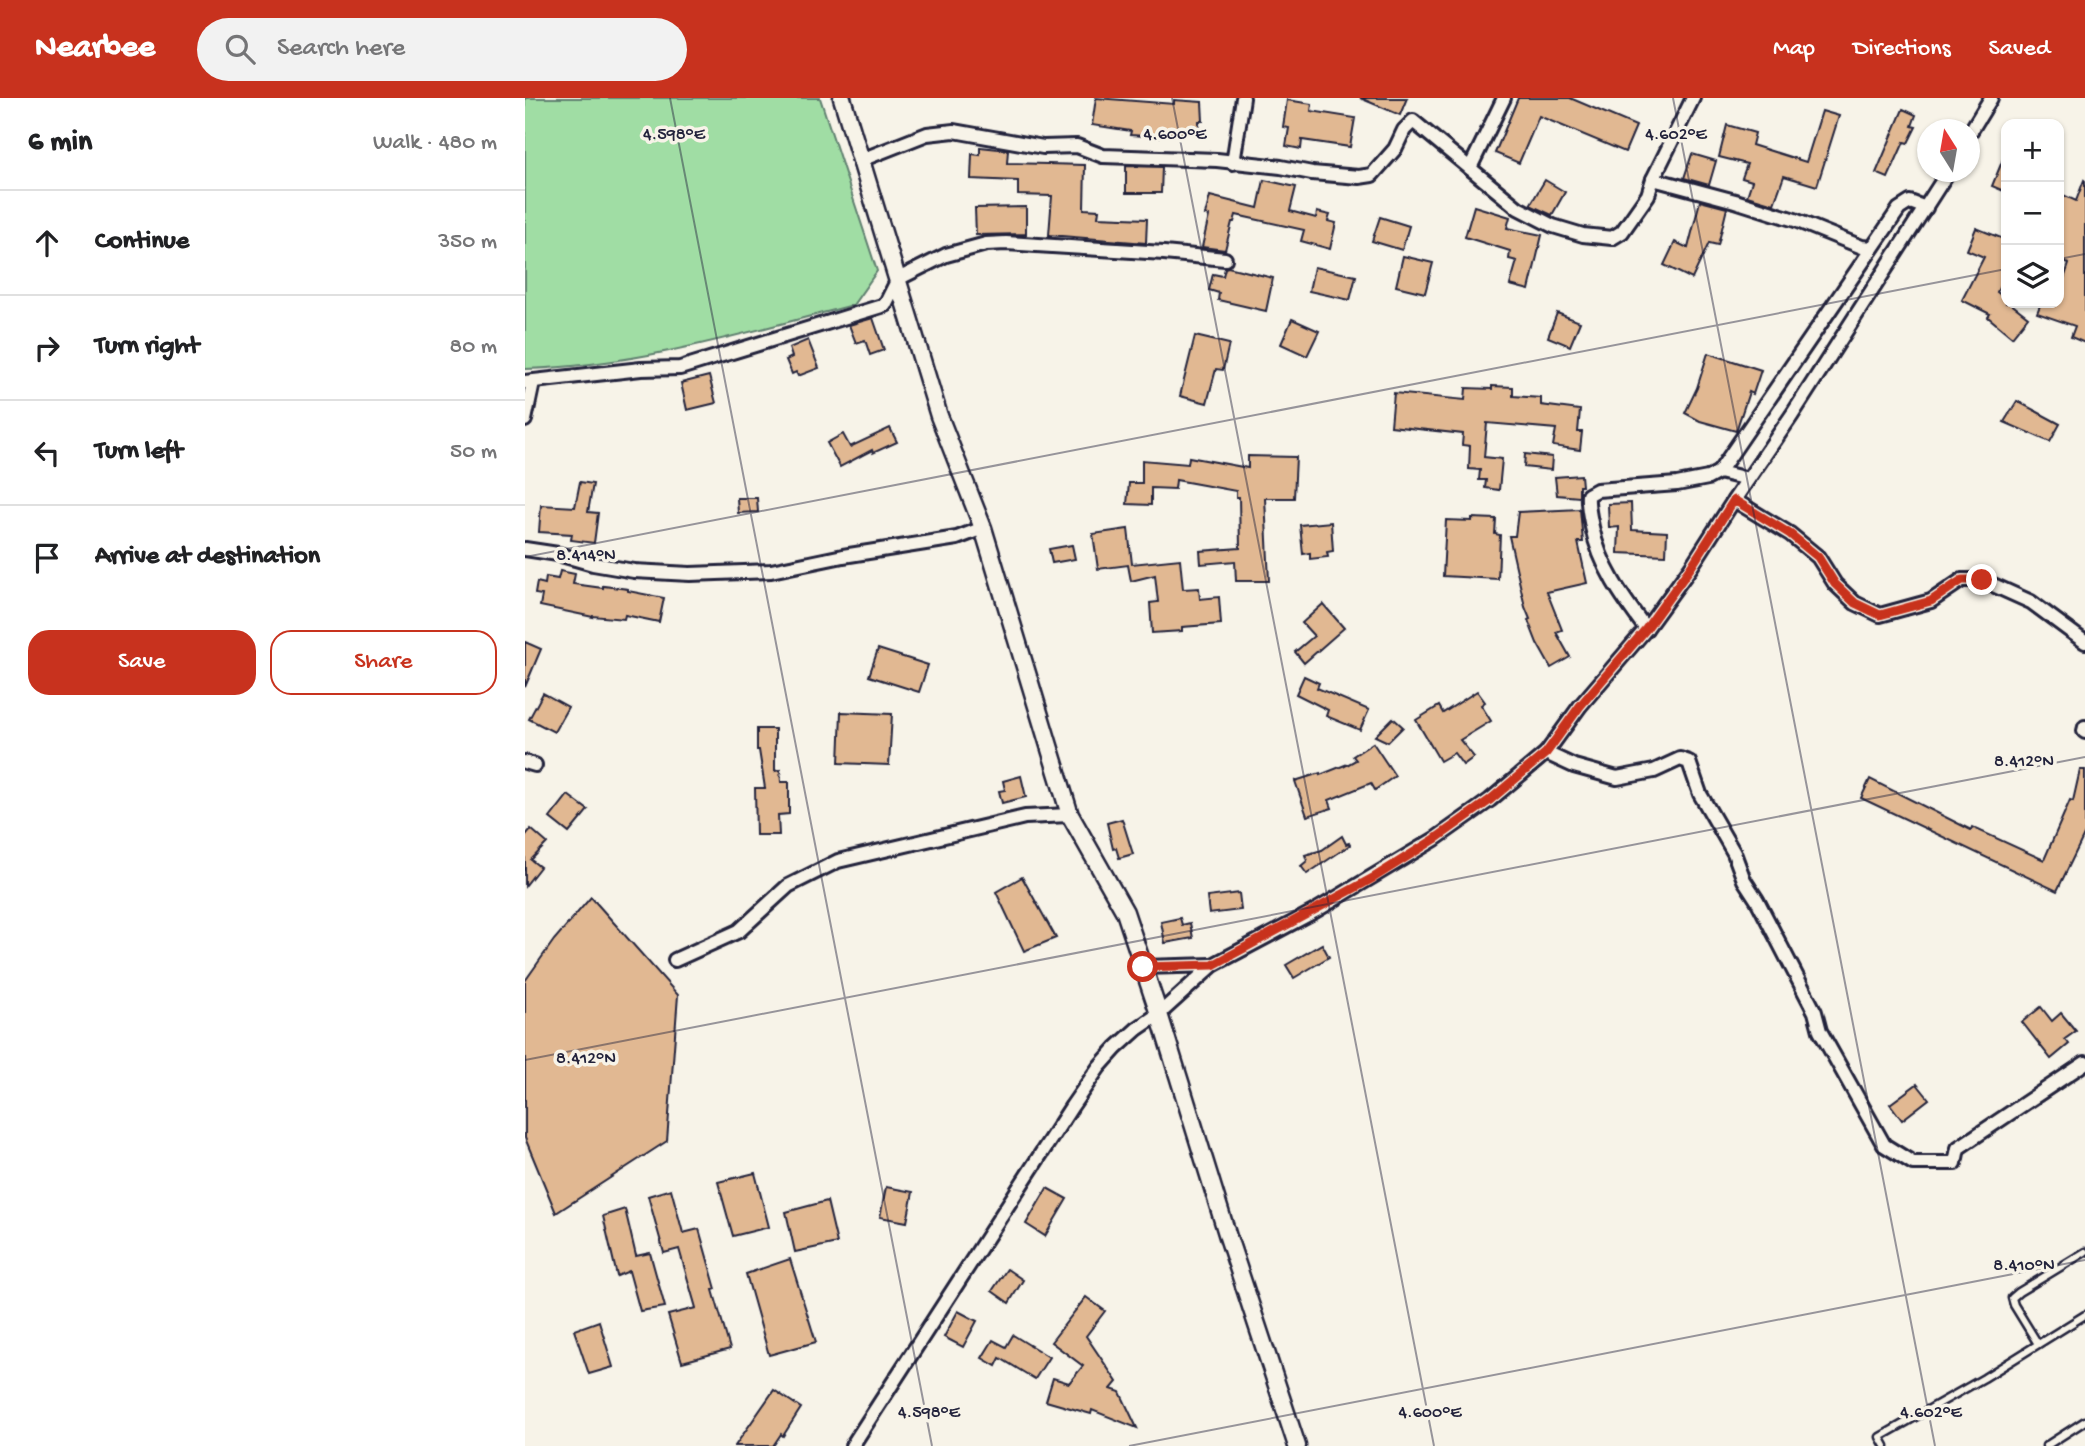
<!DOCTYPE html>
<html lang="en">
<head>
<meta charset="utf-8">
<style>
	:root { --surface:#fff; --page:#f2f2f2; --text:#202124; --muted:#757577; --line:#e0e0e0; --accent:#c8321e }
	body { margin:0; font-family:"Gochi Hand",sans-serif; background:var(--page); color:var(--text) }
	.controls { position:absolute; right:21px; top:21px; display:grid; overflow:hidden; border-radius:14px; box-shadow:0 2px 5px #0004 }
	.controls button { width:63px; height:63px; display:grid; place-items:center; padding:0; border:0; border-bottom:2px solid var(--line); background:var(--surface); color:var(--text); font:35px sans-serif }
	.compass { position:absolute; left:1392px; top:21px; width:63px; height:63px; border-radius:50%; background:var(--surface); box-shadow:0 2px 5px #0004; rotate:349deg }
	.stop { position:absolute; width:21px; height:21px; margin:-16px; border:5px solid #c8321e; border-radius:50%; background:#fff }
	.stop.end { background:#c8321e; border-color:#fff; box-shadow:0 2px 7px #0008 }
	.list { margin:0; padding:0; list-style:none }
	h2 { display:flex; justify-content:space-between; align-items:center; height:91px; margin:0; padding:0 28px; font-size:30px }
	h2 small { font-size:23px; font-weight:400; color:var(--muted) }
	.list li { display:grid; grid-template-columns:46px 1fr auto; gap:21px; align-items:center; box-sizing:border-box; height:105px; padding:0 28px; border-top:2px solid var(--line) }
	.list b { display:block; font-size:26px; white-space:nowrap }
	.list em { font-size:23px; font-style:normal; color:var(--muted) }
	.actions { display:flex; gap:14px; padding:21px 28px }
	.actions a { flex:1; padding:16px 0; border:2px solid var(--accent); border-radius:21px; text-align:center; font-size:24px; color:var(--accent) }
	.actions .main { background:var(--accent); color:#fff }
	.icon { flex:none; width:38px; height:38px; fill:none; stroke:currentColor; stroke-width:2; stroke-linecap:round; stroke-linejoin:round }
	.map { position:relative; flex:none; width:1560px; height:1348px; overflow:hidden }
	header { display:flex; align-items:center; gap:42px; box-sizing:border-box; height:98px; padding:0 35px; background:var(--accent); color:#fff }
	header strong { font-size:33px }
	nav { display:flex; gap:38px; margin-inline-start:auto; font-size:24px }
	.search { width:490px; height:63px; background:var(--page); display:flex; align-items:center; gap:18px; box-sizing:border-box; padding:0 24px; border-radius:38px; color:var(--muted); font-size:26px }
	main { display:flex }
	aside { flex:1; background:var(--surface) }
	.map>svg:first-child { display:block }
</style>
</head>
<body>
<header>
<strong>Nearbee</strong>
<div class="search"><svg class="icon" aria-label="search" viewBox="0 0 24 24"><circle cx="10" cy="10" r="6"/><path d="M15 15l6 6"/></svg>Search here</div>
<nav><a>Map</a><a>Directions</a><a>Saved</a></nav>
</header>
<main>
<aside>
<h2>6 min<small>Walk · 480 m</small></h2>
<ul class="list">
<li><svg class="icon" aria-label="ahead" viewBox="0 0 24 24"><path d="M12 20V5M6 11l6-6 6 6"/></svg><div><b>Continue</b></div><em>350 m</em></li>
<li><svg class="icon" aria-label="right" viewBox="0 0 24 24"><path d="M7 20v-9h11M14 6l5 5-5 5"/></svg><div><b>Turn right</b></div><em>80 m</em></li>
<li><svg class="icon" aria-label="left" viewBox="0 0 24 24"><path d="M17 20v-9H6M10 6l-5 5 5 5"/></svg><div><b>Turn left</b></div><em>50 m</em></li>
<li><svg class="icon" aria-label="arrive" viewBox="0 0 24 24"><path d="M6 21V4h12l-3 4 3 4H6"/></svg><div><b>Arrive at destination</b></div></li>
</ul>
<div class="actions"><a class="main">Save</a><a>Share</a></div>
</aside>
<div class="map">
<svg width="1560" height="1348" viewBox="0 0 1560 1348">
	<rect width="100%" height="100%" fill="#f7f3e8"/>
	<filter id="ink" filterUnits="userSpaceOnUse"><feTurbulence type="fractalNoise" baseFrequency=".0143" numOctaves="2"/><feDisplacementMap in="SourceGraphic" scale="14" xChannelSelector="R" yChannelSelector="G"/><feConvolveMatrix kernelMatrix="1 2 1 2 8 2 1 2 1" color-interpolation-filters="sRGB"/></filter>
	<g filter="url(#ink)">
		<path fill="#a0dda4" stroke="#618070" stroke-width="2" d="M0,0H295L352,173L328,207C220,235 112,268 0,271Z"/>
		<g fill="#e1b892" stroke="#22223b" stroke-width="2">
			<path d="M571,0L649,6V2L677,4L678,23H674V31H665V35L637,36V39L605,37L606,33L567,27Z"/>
			<path d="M835,0H882L875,17Z"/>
			<path d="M993,0H1045L1111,28L1100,54L1014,18L994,65L970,55Z"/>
			<path d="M762,2L787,6L786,13L830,20L825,49L777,42L776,51L761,48L764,30L758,29Z"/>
			<path d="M1378,11L1391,17L1387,28L1391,29L1383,45L1379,44L1363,80L1351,75Z"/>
			<path d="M1297,13L1314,18L1292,88L1259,78L1249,106L1222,98L1227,83L1217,80L1222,66L1194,59L1202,27L1230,35L1227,47L1281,64Z"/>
			<path d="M455,49L483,52L482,65L560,67L559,111L574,112L573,119L622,121L621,145L524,137L527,98L493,97V83L446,81L447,56L455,57Z"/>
			<path d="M1481,54V94L1467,88Z"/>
			<path d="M1167,56L1191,63L1184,87L1159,80Z"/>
			<path d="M601,68L637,69L636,95H601Z"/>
			<path d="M739,82L771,89L765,113L791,120L792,114L805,117L803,123L811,125L805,151L776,143L779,132L711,117L709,124H707L700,152L677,149L684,118L680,117L685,98L733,110Z"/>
			<path d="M1020,82L1040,94L1027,117L1005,107Z"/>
			<path d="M1559,82L1560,83V245L1546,239L1550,228L1512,215L1516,205H1534V195L1544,166L1534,162V95L1551,103Z"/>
			<path d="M1175,103L1202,110L1193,147L1184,145L1167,181L1139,167L1150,144L1163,150Z"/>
			<path d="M949,108L985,119L982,130L1017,137L1004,192L985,187L992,163L984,161L985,153L940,139Z"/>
			<path d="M501,109V136L451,137L450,110Z"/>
			<path d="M855,119L884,128L877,152L847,143Z"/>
			<path d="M1451,130L1481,142V176L1472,194L1481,201V205H1485L1503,219L1487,239L1463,219L1465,216L1437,202L1459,159L1442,152Z"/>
			<path d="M878,158L908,165L900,195L871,188Z"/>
			<path d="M703,169L748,180L741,213L693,202L694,195L684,192L688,176L698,178L700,170Z"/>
			<path d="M789,169L831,178L825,202L784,193Z"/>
			<path d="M1032,215L1055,224L1045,248L1023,239Z"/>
			<path d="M348,220L359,252L345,257L340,242L331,245L324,227Z"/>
			<path d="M767,221L794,233L782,258L756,246Z"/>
			<path d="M670,238L704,246L698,272L691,271L682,305L655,298Z"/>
			<path d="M283,242L294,270L273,278L271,274L267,276L261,262L267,259L264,250Z"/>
			<path d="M1183,255L1236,272L1228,296L1224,294L1211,333L1175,323L1160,315L1172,290Z"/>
			<path d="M184,278L191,305L162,312L156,285Z"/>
			<path d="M967,288L988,289V298L1016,300V307L1055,312L1053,334H1057L1055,352L1028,348L1031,331L962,325L959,359L977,361L974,392L960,390L961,382H954L955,372L944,371L945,348L937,347L938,336L866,328L869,295L940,302L941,290L967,291Z"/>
			<path d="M1492,303L1535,326L1525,344L1479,324Z"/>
			<path d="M365,330L372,344L348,355L347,352L315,369L302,345L318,336L325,349Z"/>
			<path d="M1000,356L1027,359L1026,372L999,369Z"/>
			<path d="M723,358L771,359L769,400H740L744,483H711L710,463L676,466L675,453L715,450L714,399H711V393L651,382L650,391L626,390V407L602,406L604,385H617V362L663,366L664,359L723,370Z"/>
			<path d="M1056,377L1057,388H1054V399L1032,397L1030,379Z"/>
			<path d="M55,384L68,386L63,414L73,415L69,445L46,442L47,436L14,434L16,407L50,409Z"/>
			<path d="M212,400H232L233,414L213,415Z"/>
			<path d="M1106,405L1107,432L1142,434L1141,457L1093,455L1094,429L1084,430L1083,406Z"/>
			<path d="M1055,411L1058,444H1053L1062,485L1022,494L1037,532L1031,534L1045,559L1026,570L1012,545L1003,522L1005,521L1000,509L984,438H990L993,414Z"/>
			<path d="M947,420L971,421L970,436L975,437L973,481L918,478L921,422L947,423Z"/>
			<path d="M806,424L808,453L802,454L803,459L785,461V455L778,456L775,427Z"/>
			<path d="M603,431L607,466L655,461L658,491L674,490L675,501L694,499L696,526L657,529V533L627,535L625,505L633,504L630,477L606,483L603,467L573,471L568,436Z"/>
			<path d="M547,447L550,461L527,465L524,451Z"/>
			<path d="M35,473L50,476L48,486L78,490V488L103,491V493L139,500L134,524L100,517L99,521L68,518V519L15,508L17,497L10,496L12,484L20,486L21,479L33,481Z"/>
			<path d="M798,506L819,530L779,565L770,554L789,538L777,525Z"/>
			<path d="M0,544L16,551L0,589Z"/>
			<path d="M353,551L403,567L394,594L344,578Z"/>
			<path d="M779,578L794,585L792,590L844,612L835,632L801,618L803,612L771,596Z"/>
			<path d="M952,593L960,604L956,607L966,623L935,642L949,659L938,667L929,655L915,663L891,622L914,608L918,615Z"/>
			<path d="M18,595L43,609L29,634L4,621Z"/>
			<path d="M316,614L367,616L364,667L314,665Z"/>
			<path d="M868,620L878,629L863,644L850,638Z"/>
			<path d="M232,631H250V673L255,672L256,684H264V716L253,717L254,737H231L230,690H240L234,652H232Z"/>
			<path d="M848,645L870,678L850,692L846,685L804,702L807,710L782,718L770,683L795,675V677L820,667V668L831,662L828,658Z"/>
			<path d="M1555,672H1560V735L1532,793L1336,700L1345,681L1446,732L1447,729L1519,762L1545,702L1548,703Z"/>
			<path d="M496,678L501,699L477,705L474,693L480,692L478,683Z"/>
			<path d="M43,697L63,712L44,735L25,720Z"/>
			<path d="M597,721L608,756L594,760L591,750L588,751L582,725Z"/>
			<path d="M6,731L22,745L6,762L15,769L0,788V738Z"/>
			<path d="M817,738L821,746L824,745L825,747L782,776L776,768L782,763L780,757L797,752Z"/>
			<path d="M497,779L531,840L499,853L471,794Z"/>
			<path d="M714,795L716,812L684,816L682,799Z"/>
			<path d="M66,799L153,897L142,1043L31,1115L0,1040V883L29,842Z"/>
			<path d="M655,820L657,827L665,825L668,840L640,845L636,824Z"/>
			<path d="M797,846L804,859L769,880L761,867Z"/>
			<path d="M1516,909L1527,923L1536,915L1551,933L1540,941L1544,946L1526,961L1497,924Z"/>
			<path d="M1392,986L1404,1001L1377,1022L1365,1006Z"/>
			<path d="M230,1075L244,1129L208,1138L193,1084Z"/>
			<path d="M361,1089L388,1094L382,1124L355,1119Z"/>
			<path d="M522,1090L542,1101L520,1138L501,1126Z"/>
			<path d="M146,1091L158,1135L174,1131L191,1191L188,1192L205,1251L157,1264L143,1217L171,1210L154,1151L139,1155L123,1098Z"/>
			<path d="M302,1103L312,1145L270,1154L261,1114Z"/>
			<path d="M100,1111L111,1158L125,1155L140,1209L115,1213L104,1173L92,1178L78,1118Z"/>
			<path d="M265,1161L291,1244L244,1257L221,1176Z"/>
			<path d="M482,1171L498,1182L484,1205L467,1193Z"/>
			<path d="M561,1199L580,1213L561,1238L592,1284L586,1291L595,1294L612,1330L567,1312L566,1316L521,1303L528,1280L544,1285L558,1268L526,1244Z"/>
			<path d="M433,1213L452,1223L438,1249L419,1239Z"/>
			<path d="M74,1223L88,1269L64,1276L49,1232Z"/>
			<path d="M488,1237L524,1259L510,1281L475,1260L471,1268L457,1260L468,1242L481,1249Z"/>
			<path d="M249,1292L276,1310L258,1338L256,1336L248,1348H210Z"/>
		</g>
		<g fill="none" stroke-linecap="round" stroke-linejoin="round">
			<g stroke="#22223b" stroke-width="11">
				<g id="lane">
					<path d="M1513,1246L1489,1207L1487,1200L1494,1194L1560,1154"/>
					<path d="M1360,1348L1355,1339L1459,1280L1560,1217"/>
					<path d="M1521,1348L1560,1323"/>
				</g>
			</g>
			<g stroke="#22223b" stroke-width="18">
				<g id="street">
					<path d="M1444,36L1466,0"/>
					<path d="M336,62L402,36L429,33L518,49L552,48L578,58L692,62L756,69L787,75L834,79L847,77L870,51L879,32L888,23L993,110L1028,128L1058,137L1087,140L1097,134L1123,97L1128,81L1168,0"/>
					<path d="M708,65L718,0"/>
					<path d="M945,70L979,0"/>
					<path d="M1128,81L1210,103L1270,122L1337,149L1347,150"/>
					<path d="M0,284L116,271L155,270L360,207L373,181L421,157L461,146L481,145L639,155L700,161"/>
					<path d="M0,322L8,284"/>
					<path d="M1194,374L1374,111L1385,104L1401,110"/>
					<path d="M1209,402L1265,436L1293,459L1310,486L1330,505L1355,517L1406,503L1437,482H1457L1506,504L1560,544"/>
					<path d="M0,451L33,456L68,466L109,473L165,476L246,473L318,458L432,440L458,430"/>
					<path d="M1121,531C1098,500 1075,469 1067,429C1065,419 1062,407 1063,397L1072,392L1152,386L1183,380L1194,374L1223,381"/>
					<path d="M1560,629L1559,633L1560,634"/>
					<path d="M1021,655L1049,668L1092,680L1129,673L1155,661L1164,664L1175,696L1209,755L1219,782L1232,802L1290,914L1295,933L1359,1047L1388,1065H1430L1433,1050L1560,965"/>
					<path d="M0,664L10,667"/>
					<path d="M150,862L214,833L263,788L313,763L500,719L545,717"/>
					<path d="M618,869L688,867"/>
					<path d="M327,1348L547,1008L574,969L591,950L612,931L634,916L688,867L790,813L910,741L965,702L1021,655L1055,608L1121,531L1166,469L1209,402L1267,317L1423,74"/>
				</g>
			</g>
			<g stroke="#22223b" stroke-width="21">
				<path id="secondary" d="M317,0L414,318L458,430L545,717L600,814L634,916L703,1139L772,1348"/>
			</g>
			<use href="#lane" stroke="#f7f3e8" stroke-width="6"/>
			<use href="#street" stroke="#f7f3e8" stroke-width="12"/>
			<use href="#secondary" stroke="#f7f3e8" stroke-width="16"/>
		</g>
	</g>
	<g fill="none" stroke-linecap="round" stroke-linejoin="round" filter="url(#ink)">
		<path stroke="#c8321e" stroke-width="9" d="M618,869L688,867L848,780L910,741L965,702L1021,655L1055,608L1121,531L1166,469L1209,402L1265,436L1293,459L1310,486L1330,505L1355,517L1406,503L1437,482H1457"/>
	</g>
	<path fill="none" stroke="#22223b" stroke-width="2" stroke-opacity="0.45" d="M145,0L407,1348M647,0L909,1348M1148,0L1410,1348M1534,161L1560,156M0,459L1481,171M0,962L1560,659M604,1348L1560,1162"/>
	<g font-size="18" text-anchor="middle" fill="#22223b" stroke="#f7f3e8" stroke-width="7" stroke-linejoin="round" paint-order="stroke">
		<text x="149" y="41">4.598°E</text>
		<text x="650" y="41">4.600°E</text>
		<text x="1151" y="41">4.602°E</text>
		<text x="61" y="462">8.414°N</text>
		<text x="1499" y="668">8.412°N</text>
		<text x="61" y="965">8.412°N</text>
		<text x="1499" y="1172">8.410°N</text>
		<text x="404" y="1319">4.598°E</text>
		<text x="905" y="1319">4.600°E</text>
		<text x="1406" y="1319">4.602°E</text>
	</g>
</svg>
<div class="controls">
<button>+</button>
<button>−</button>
<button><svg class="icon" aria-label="layers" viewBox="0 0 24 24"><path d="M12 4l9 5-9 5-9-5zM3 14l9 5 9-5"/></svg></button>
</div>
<svg class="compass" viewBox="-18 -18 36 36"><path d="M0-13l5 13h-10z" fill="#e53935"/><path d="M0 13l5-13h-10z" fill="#757577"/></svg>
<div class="stop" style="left:618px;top:869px"></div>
<div class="stop end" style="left:1457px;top:482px"></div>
</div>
</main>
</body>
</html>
